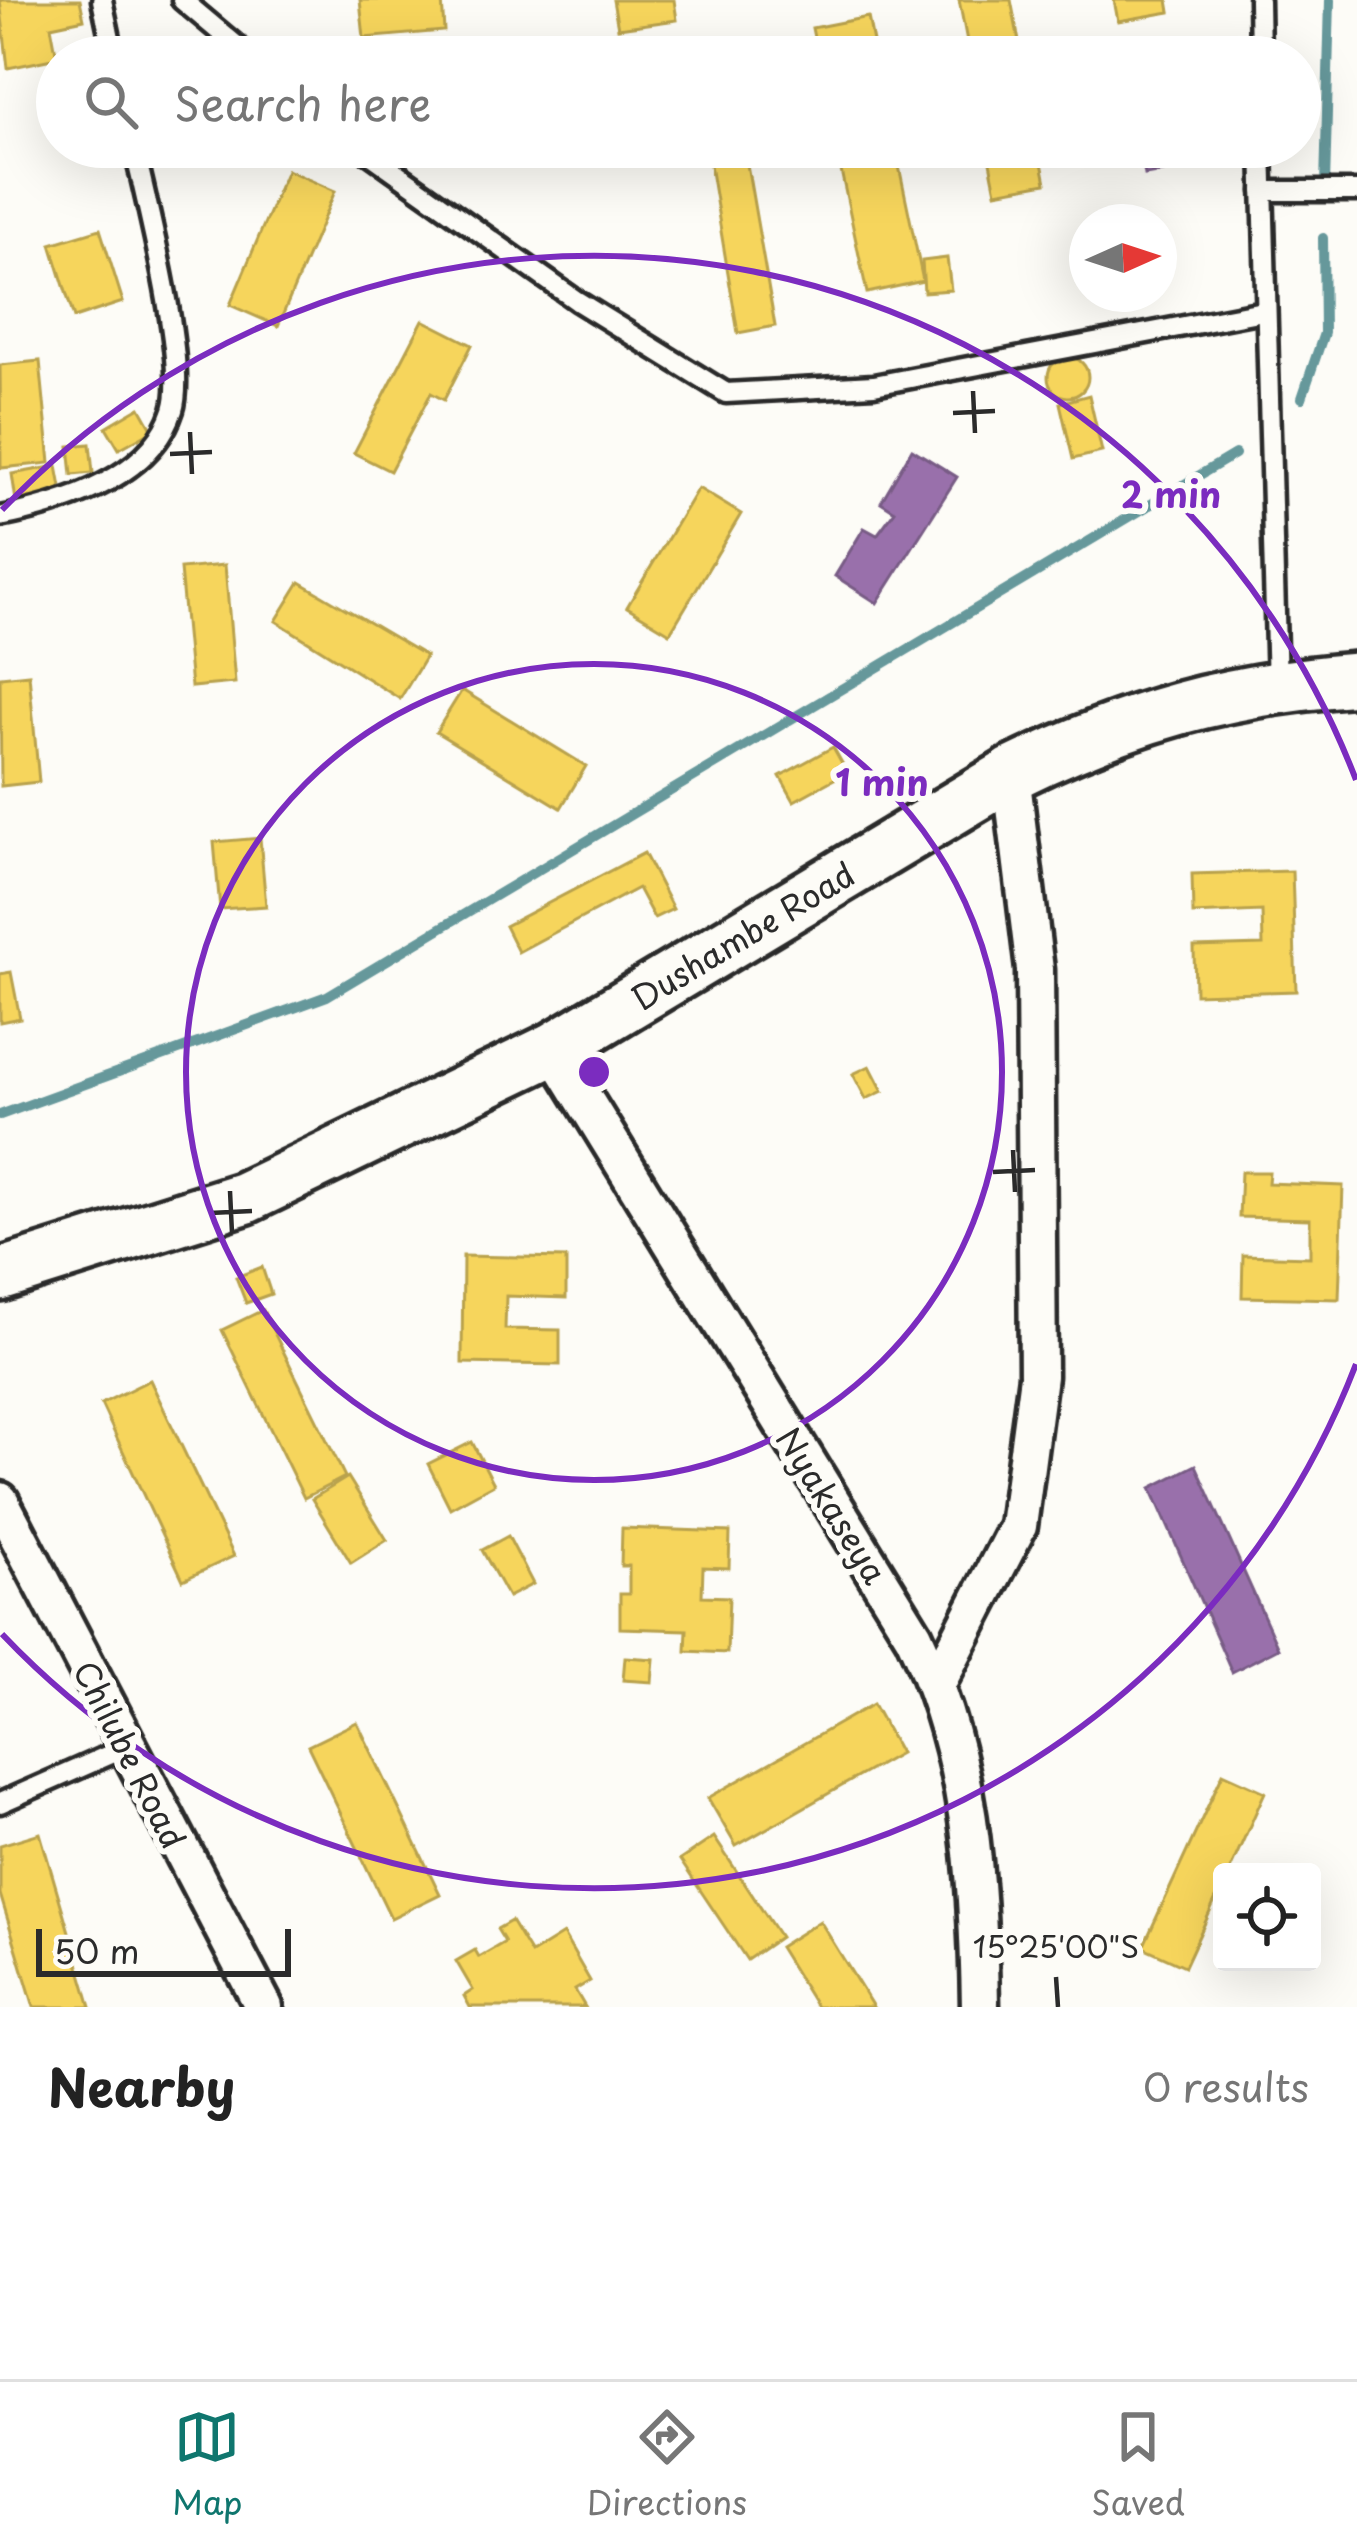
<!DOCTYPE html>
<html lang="en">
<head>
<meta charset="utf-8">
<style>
	:root { --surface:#fff; --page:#f2f2f2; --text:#222; --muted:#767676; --line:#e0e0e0; --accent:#0f766e }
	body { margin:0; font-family:"Playpen Sans",sans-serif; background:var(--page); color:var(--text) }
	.controls { position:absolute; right:36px; bottom:36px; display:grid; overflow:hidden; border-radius:12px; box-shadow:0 12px 48px #0002 }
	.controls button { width:108px; height:108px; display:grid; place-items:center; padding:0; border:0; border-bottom:3px solid var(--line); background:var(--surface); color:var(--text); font:60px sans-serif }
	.compass { position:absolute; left:1069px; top:204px; width:108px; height:108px; border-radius:50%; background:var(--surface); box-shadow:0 12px 48px #0002; rotate:87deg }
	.scale { position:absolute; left:36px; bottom:30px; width:255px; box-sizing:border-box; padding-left:12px; border:6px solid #2b2b2b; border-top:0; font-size:33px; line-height:42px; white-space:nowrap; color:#2b2b2b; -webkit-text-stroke:9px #fdfcf7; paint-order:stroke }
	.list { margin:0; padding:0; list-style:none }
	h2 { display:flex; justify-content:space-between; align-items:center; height:156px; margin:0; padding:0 48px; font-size:51px }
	h2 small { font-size:39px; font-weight:400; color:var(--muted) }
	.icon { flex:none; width:66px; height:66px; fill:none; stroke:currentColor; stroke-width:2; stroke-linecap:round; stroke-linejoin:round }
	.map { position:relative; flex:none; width:1357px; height:2007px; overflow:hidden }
	.search { position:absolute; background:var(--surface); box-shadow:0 12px 48px #0002; left:36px; right:36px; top:36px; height:132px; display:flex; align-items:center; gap:30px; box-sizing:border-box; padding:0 42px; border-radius:66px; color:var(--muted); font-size:45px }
	.sheet { height:372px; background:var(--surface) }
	nav { display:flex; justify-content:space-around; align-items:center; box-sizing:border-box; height:168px; border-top:3px solid var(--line); background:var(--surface); font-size:33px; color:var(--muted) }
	nav a { display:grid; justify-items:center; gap:6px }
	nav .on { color:var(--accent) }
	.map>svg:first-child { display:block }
</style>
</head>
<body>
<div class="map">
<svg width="1357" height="2007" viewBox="0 0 1357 2007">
	<rect width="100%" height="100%" fill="#fdfcf7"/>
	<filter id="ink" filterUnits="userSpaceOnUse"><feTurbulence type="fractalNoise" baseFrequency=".00833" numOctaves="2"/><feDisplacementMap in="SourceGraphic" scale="24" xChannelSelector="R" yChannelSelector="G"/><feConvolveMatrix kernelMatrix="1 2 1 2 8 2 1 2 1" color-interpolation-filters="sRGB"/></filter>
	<g filter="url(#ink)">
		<g fill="#f6d55c" stroke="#b9a24d" stroke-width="3">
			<path d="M0,0H80L84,19L51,26L57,58L8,68Z"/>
			<path d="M360,0H442L444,31L364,38Z"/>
			<path d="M613,0H674L677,20L618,28Z"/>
			<path d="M959,0H1011L1022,57H970Z"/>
			<path d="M1114,0H1168L1170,12L1118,21Z"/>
			<path d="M868,17L876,57H818L812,28Z"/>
			<path d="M707,147H744L775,326L738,333Z"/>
			<path d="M836,147H895L923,281L867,293Z"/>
			<path d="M987,147H1039L1046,183L996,192Z"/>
			<path d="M287,170L335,191L278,326L230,305Z"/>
			<path d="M100,229L123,302L74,318L51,244Z"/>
			<path d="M947,258L951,290L924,292L922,261Z"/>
			<path d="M423,320L472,345L444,400L431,393L390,471L354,453Z"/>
			<circle cx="1068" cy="377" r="20"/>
			<path d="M40,361L50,463L1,468L0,365Z"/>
			<path d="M1089,395L1102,452L1073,459L1060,403Z"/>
			<path d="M140,407L153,430L119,449L106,427Z"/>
			<path d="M90,444L93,473L72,475L69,446Z"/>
			<path d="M57,466L62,493L16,501L12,474Z"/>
			<path d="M698,488L741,514L670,633L627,607Z"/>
			<path d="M225,565L235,683L191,687L180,569Z"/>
			<path d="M300,582L426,656L400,699L276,621Z"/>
			<path d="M29,674L39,782L1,786L0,677Z"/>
			<path d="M462,690L586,766L561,808L436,732Z"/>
			<path d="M833,747L847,772L794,801L780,776Z"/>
			<path d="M260,838L266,906L220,909L214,842Z"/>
			<path d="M644,853L673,909L654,918L638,888L518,952L505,926Z"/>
			<path d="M1292,871L1296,991L1195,994L1194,947L1263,945L1262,911L1193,914L1192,874Z"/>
			<path d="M11,972L20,1018L0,1022V974Z"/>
			<path d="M870,1066L883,1091L866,1099L853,1074Z"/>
			<path d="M1241,1172H1269L1268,1183L1343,1186L1339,1299L1242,1297L1243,1255L1310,1257V1219L1239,1217Z"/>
			<path d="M463,1256L566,1258V1298L506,1296L505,1329L560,1330V1365L462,1363Z"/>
			<path d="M262,1267L271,1294L246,1303L236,1277Z"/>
			<path d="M263,1310L345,1477L304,1498L222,1330Z"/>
			<path d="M150,1380L234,1556L183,1580L101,1404Z"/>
			<path d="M472,1442L494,1484L450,1508L428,1464Z"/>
			<path d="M348,1477L387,1540L351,1563L312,1499Z"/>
			<path d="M622,1528L730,1532L729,1568L703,1567L702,1596L729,1597L727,1653L686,1651L687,1630L620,1628V1594H629V1566H621Z"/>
			<path d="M508,1536L533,1584L508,1597L482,1550Z"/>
			<path d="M625,1657L654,1659L652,1682L623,1680Z"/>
			<path d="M873,1704L900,1753L736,1846L708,1798Z"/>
			<path d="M357,1722L440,1894L391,1918L308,1746Z"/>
			<path d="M1223,1773L1265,1792L1229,1872H1222V1886L1185,1966L1143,1947Z"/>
			<path d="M40,1833L91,2007H34L0,1894V1845Z"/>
			<path d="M714,1837L780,1937L747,1960L680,1860Z"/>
			<path d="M511,1921L531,1954L563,1934L590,1981L575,1990L585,2007H470L464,1996L473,1990L456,1961L475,1950L479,1957L505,1942L497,1929Z"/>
			<path d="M820,1921L873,2007H816L779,1947Z"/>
		</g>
		<g fill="#9970ab" stroke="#785b85" stroke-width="3">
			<path d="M1140,147H1193L1197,166L1145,175Z"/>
			<path d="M912,449L957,477L877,603L835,576L864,528L877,535L895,511L881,502Z"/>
			<path d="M1196,1465L1278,1648L1232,1672L1151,1488Z"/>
		</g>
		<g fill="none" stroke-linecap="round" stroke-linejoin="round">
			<g stroke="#66989b" stroke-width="10">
				<path d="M1325,186L1330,0"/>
				<path d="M1302,398L1324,333L1323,238"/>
				<path d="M0,1115L327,996L1235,454"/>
			</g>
			<g stroke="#2b2b2b" stroke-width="27">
				<g id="lane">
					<path d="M102,0L114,57"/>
					<path d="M182,0L250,57"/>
					<path d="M1259,0L1260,57"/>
					<path d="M360,147L577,301L726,393L874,385L1263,311"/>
					<path d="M1262,147L1277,685"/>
					<path d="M1263,191H1357"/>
					<path d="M0,517C61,505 151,479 173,410C188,364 146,201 134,147"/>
					<path d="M0,1803L127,1747"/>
				</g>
			</g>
			<g stroke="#2b2b2b" stroke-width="45">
				<g id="street">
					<path d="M553,1049L914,1636C971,1757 978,1875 980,2007"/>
					<path d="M0,1501L264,2007"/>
					<path d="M937,1683L1018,1526L1038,1376L1035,970L1011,774"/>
				</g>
			</g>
			<g stroke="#2b2b2b" stroke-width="60">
				<path id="secondary" d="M0,1275L244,1198L553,1049L1011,774C1129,716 1226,689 1357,679"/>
			</g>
			<use href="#lane" stroke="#fdfcf7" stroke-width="18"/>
			<use href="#street" stroke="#fdfcf7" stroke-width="36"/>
			<use href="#secondary" stroke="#fdfcf7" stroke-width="51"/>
		</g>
	</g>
	<path fill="none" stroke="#2b2b2b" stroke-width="4.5" d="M973,391L975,433M953,413L995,411M190,432L192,474M170,454L212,452M1013,1150L1015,1192M993,1172L1035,1170M230,1191L232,1233M210,1213L252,1211M1056,1977L1058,2007"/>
	<g fill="none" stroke="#7b2cbf" stroke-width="6">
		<circle cx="594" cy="1072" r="408"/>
		<path d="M1356 1364A816 816 0 0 1 2 1634M2 510A816 816 0 0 1 1356 780"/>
	</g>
	<g text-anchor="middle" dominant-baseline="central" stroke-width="12" stroke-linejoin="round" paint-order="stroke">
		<g font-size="33" fill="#2b2b2b" stroke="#fdfcf7">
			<text transform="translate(742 935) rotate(-31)">Dushambe Road</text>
			<text transform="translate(833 1505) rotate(58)">Nyakaseya</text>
			<text transform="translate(131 1754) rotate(63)">Chilube Road</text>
		</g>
	</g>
	<g font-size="30" text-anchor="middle" fill="#2b2b2b" stroke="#fdfcf7" stroke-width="12" stroke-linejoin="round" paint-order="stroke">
		<text x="1056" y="1958">15°25'00"S</text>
	</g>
	<circle cx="594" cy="1072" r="18" fill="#7b2cbf" stroke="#fdfcf7" stroke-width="6"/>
	<g font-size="36" text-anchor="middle" font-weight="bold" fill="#7b2cbf" stroke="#fdfcf7" stroke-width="12" stroke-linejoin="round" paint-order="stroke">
		<text x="1171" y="508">2 min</text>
		<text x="882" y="796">1 min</text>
	</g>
</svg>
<div class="controls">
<button><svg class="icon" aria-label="locate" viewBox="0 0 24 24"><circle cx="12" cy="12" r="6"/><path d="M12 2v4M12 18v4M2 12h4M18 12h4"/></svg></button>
</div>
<svg class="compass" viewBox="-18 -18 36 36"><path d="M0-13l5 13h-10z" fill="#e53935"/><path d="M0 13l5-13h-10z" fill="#767676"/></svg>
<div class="scale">50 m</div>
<div class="search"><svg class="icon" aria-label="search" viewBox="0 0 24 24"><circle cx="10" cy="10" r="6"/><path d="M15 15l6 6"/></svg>Search here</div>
</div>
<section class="sheet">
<h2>Nearby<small>0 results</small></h2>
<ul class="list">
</ul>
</section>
<nav>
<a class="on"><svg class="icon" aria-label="map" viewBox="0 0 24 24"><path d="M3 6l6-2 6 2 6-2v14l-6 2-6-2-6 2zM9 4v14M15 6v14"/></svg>Map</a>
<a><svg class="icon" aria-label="directions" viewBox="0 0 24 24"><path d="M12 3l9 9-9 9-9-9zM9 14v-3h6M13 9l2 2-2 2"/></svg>Directions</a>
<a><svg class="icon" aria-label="saved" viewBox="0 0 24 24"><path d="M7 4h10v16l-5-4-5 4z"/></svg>Saved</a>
</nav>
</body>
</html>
